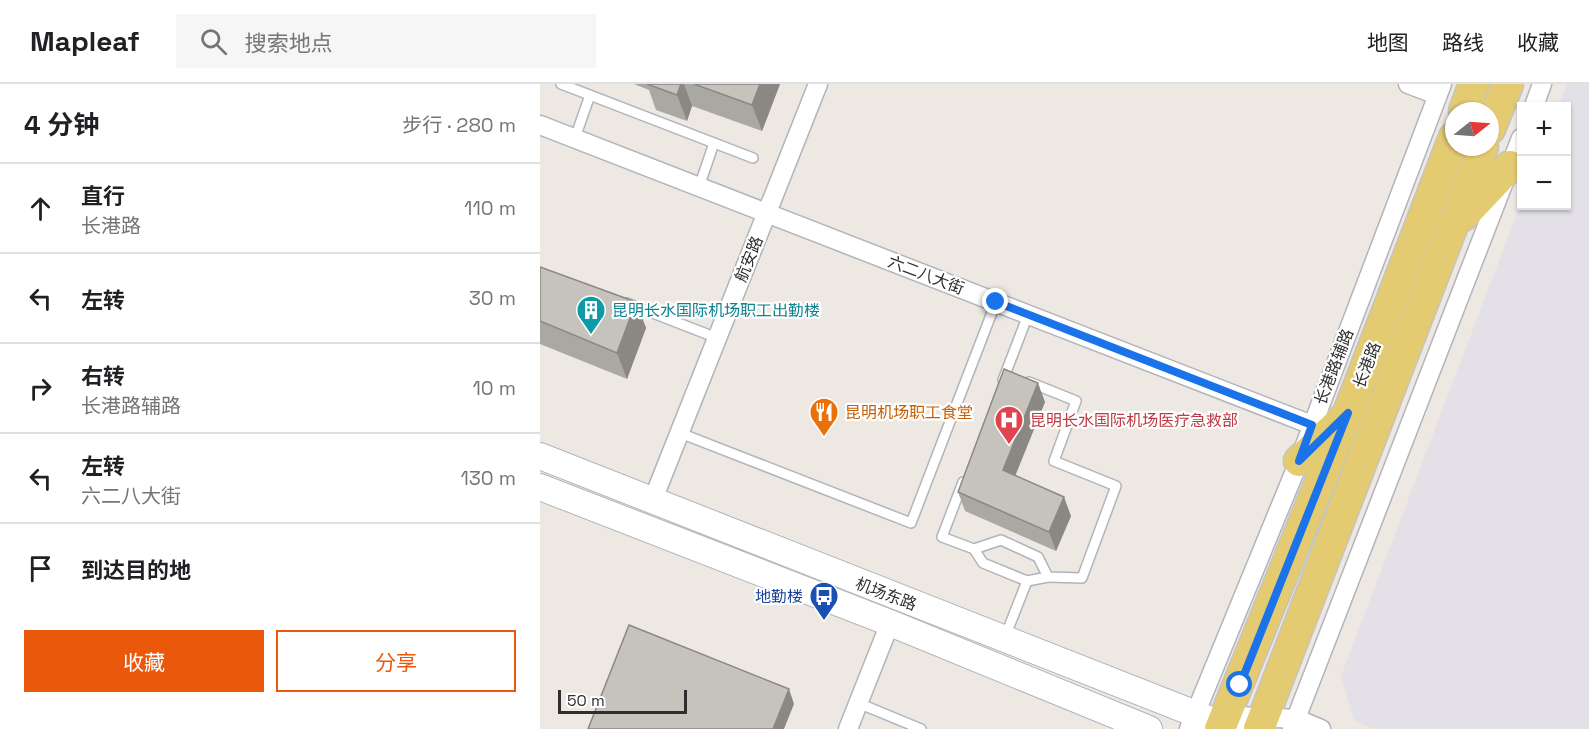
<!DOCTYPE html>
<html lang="zh">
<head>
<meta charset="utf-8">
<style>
	:root { --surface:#fff; --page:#f6f6f6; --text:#202124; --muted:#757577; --line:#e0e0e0; --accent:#ea580c }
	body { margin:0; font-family:"Space Grotesk","Noto Sans SC",sans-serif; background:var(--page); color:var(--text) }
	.controls { position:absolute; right:18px; top:18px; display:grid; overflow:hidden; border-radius:0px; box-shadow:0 2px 4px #0004 }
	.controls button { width:54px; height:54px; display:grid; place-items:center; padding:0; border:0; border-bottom:2px solid var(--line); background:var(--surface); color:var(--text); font:30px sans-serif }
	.compass { position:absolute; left:905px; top:18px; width:54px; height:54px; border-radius:50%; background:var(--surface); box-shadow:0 2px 4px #0004; rotate:73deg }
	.scale { position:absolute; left:18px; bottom:15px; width:129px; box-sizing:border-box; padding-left:6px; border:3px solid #2e2e2e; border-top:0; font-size:16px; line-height:21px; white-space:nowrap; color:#2e2e2e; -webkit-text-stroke:4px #fff; paint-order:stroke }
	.stop { position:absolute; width:18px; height:18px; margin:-14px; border:4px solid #1a73e8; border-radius:50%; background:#fff }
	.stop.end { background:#1a73e8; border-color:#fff; box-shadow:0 2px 6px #0008 }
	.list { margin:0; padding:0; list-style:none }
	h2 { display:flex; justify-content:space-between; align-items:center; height:78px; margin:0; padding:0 24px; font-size:26px }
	h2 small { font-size:20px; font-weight:400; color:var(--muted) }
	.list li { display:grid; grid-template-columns:39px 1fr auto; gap:18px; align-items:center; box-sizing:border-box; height:90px; padding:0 24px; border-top:2px solid var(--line) }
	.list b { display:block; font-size:22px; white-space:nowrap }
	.list p { margin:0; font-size:20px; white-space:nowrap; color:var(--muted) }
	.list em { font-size:20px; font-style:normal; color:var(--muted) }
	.actions { display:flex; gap:12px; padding:18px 24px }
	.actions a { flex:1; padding:14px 0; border:2px solid var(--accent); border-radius:0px; text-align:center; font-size:21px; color:var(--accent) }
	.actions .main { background:var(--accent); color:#fff }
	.icon { flex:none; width:33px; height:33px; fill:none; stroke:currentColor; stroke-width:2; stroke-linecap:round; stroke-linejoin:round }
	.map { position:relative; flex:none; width:1049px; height:645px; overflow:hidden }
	header { display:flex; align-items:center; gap:36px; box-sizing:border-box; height:84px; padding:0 30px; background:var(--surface); border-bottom:2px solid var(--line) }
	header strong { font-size:28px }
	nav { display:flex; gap:33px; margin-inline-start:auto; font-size:21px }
	.search { width:420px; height:54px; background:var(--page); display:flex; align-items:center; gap:15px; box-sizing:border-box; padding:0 21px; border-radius:0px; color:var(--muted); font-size:22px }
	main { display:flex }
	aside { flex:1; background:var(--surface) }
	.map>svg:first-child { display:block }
</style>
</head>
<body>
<header>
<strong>Mapleaf</strong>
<div class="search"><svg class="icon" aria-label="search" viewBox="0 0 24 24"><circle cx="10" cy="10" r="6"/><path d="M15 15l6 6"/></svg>搜索地点</div>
<nav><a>地图</a><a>路线</a><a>收藏</a></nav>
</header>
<main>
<aside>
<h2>4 分钟<small>步行 · 280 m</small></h2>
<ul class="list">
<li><svg class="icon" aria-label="ahead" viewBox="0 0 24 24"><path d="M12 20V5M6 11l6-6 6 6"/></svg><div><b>直行</b><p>长港路</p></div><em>110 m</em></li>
<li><svg class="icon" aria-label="left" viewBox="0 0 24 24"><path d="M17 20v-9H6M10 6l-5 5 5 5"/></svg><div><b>左转</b></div><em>30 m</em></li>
<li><svg class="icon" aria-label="right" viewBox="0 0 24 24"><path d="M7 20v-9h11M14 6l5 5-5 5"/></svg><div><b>右转</b><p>长港路辅路</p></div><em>10 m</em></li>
<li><svg class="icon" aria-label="left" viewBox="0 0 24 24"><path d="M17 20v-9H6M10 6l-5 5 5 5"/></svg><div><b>左转</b><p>六二八大街</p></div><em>130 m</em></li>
<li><svg class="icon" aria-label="arrive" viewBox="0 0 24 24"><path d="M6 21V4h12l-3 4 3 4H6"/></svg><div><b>到达目的地</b></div></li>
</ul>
<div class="actions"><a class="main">收藏</a><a>分享</a></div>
</aside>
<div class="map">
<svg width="1049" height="645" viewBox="0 0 1049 645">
	<rect width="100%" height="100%" fill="#ede8e2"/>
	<path fill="#e3e1e7" d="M1027,0H1049V645H834L814,637L801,592L981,119V122H1026V22H1018Z"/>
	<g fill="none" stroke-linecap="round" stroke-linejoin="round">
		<g stroke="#b2b3bc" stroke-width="12">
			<g id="service">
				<path d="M21,0L213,74"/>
				<path d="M35,54L50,11"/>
				<path d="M159,103L174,59"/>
				<path d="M87,219L177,254"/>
				<path d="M463,296L488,231"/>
				<path d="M140,349L371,439L456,218"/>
				<path d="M423,398L402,453L434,465L461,456L498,473L508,493L542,494L576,402L514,377L536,317L489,298"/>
				<path d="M434,465L443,479L487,497"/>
				<path d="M465,553L487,497L508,493"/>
				<path d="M318,619L381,645"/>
			</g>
		</g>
		<g stroke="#b2b3bc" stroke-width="21">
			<g id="minor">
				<path d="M868,0L897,11"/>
				<path d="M994,22L1002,0"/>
				<path d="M0,41L772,341"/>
				<path d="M112,418L278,0"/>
				<path d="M678,631L757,635L781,645"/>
				<path d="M308,645L350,539"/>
				<path d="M649,645L759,377L902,0"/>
				<path d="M752,645L981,54"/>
			</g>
		</g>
		<g stroke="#b2b3bc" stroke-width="28">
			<g id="secondary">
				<path d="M0,372L694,645"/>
				<path d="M0,403L350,539L609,645"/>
			</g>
		</g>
		<g stroke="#c4c4c4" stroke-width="33">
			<g id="primary">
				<path d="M924,27L934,0"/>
				<path d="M950,45L968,0"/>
				<path d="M923,132L970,82"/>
				<path d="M759,377L802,336"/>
				<path d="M680,645L808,329L914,53"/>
				<path d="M719,645L943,63"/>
			</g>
		</g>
		<use href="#service" stroke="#fff" stroke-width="9"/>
		<use href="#minor" stroke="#fff" stroke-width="18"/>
		<use href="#secondary" stroke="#fff" stroke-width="26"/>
		<use href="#primary" stroke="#e4ca70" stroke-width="30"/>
	</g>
	<g fill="#aaa8a3">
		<path d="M94,0H240L222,47L152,22L147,37L116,26L109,6Z"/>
		<path d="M0,183L96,218L106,244L87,295L0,260Z"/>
		<path d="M505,318L475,391L531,432L516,467L425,427L418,408Z"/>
	</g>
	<g fill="#8b8884">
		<path d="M141,0H144L152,22L147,37L137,11Z"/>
		<path d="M220,0H240L222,47L212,21Z"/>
		<path d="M96,218L106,244L87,295L77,269Z"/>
		<path d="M498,299L505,318L470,405L463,386Z"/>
		<path d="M524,413L531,432L516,467L509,448Z"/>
		<path d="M249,605L254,620L244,645H233Z"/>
	</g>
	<g fill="#c6c3bd" stroke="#8b8884" stroke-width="1.5">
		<path d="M107,0H141L137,11Z"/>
		<path d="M154,0H220L212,21Z"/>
		<path d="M0,183L96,218L77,269L0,237Z"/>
		<path d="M464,285L498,299L463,386L524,413L509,448L418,408Z"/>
		<path d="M89,541L249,605L233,645H48Z"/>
	</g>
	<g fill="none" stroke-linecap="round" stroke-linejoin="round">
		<path stroke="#1a73e8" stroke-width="8" d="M456,218L772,341L759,377L808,329L700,601"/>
	</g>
	<defs>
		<g id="building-pin" transform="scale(1.5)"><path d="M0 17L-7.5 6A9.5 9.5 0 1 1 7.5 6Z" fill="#0f9aa8" stroke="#fff"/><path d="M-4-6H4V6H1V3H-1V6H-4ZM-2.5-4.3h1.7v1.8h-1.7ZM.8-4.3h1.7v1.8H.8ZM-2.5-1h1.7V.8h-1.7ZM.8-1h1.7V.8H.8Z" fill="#fff"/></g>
		<g id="restaurant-pin" transform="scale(1.5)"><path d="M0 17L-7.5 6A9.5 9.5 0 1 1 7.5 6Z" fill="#e8710a" stroke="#fff"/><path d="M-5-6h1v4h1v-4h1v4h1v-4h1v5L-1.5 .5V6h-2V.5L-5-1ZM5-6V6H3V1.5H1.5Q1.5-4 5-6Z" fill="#fff"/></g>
		<g id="hospital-pin" transform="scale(1.5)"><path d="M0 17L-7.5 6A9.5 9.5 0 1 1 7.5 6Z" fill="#e0444e" stroke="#fff"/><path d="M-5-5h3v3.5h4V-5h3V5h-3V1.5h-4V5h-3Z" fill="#fff"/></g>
		<g id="bus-pin" transform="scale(1.5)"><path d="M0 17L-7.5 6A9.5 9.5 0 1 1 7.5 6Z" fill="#1a4fb4" stroke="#fff"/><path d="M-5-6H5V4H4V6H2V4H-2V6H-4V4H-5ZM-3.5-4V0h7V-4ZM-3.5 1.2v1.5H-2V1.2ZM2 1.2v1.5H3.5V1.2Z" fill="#fff"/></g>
	</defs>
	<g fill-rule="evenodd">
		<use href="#building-pin" x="51" y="226"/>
		<use href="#restaurant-pin" x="284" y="328"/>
		<use href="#hospital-pin" x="469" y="336"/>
		<use href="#bus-pin" x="284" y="512"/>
	</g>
	<g text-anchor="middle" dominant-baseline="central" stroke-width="4.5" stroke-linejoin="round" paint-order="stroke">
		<g font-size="16" fill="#2e2e2e" stroke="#fff">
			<text transform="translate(209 175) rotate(-68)">航安路</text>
			<text transform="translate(386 191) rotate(21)">六二八大街</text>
			<text transform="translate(827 281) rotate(-69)">长港路</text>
			<text transform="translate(794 283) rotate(-69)">长港路辅路</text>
			<text transform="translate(346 510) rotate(21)">机场东路</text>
		</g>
		<g font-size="16" fill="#0d838f" stroke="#fff" text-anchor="start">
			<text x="72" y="226">昆明长水国际机场职工出勤楼</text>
		</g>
		<g font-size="16" fill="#c56008" stroke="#fff" text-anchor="start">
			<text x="305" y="328">昆明机场职工食堂</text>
		</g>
		<g font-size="16" fill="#be3a42" stroke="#fff" text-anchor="start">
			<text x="490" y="336">昆明长水国际机场医疗急救部</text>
		</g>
		<g font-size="16" fill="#164399" stroke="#fff" text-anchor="end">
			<text x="263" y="512">地勤楼</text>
		</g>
	</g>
</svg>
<div class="controls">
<button>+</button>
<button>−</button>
</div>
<svg class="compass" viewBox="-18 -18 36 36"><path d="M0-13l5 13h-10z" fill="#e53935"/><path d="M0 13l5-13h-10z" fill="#757577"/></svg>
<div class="scale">50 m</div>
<div class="stop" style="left:700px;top:601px"></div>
<div class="stop end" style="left:456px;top:218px"></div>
</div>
</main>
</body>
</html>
